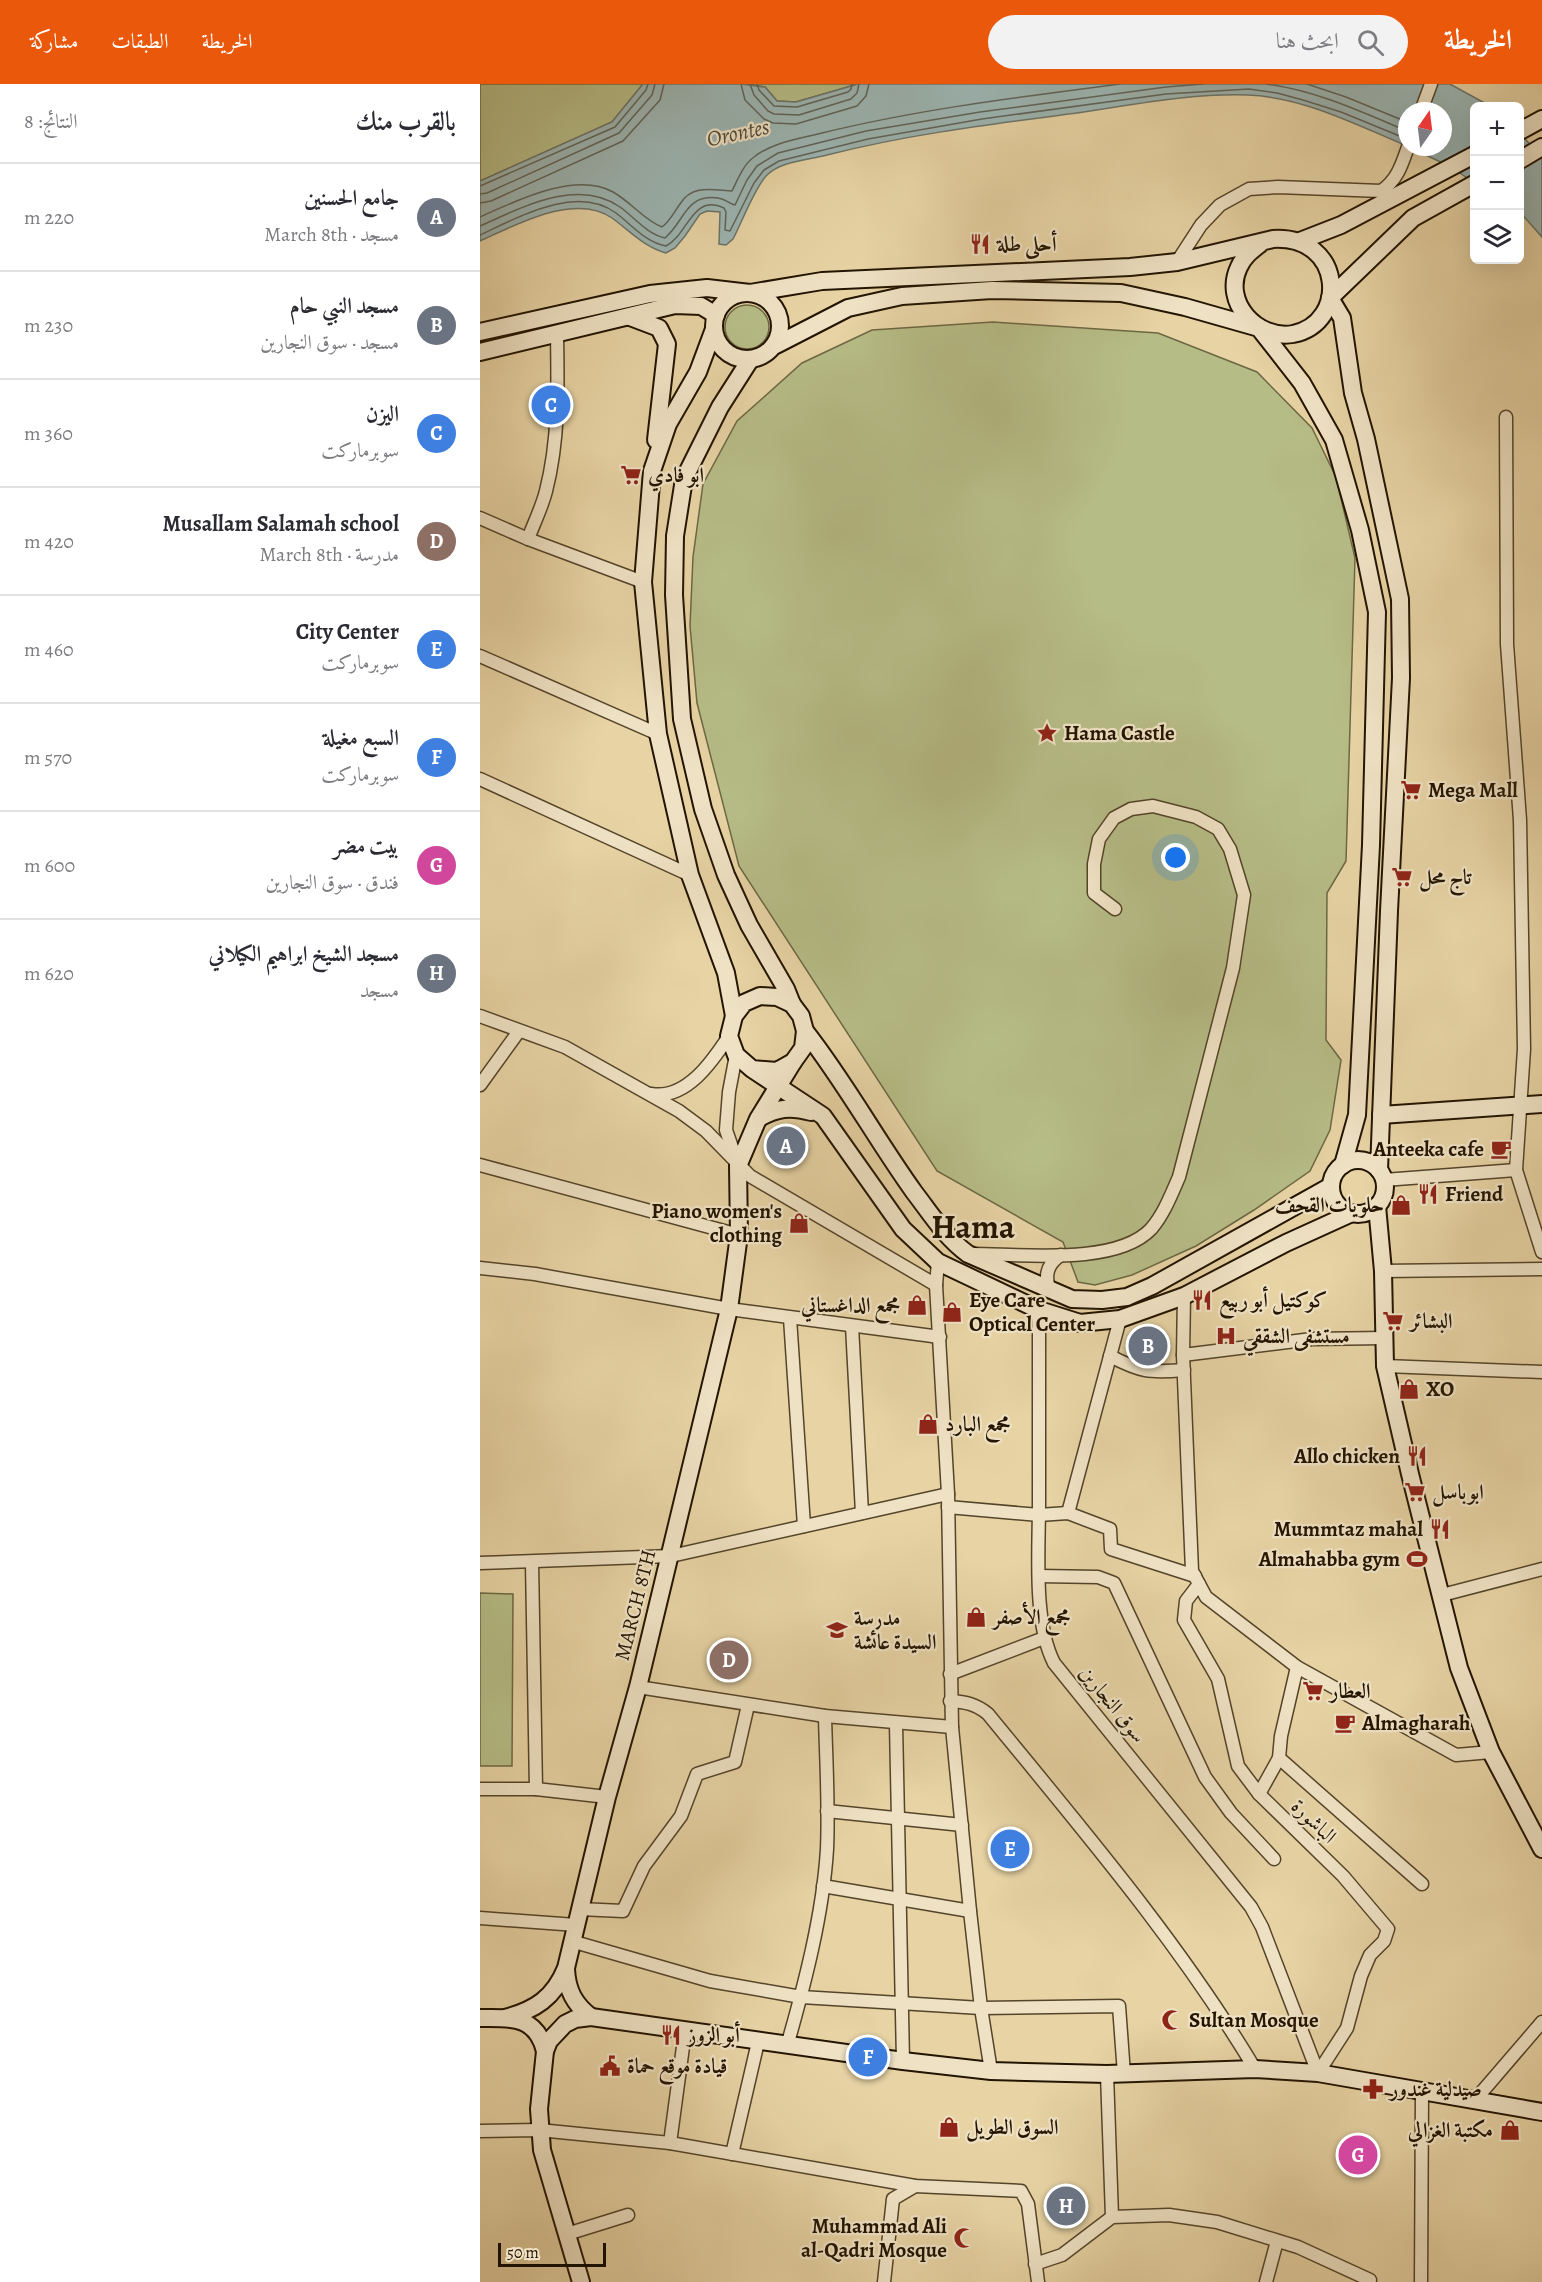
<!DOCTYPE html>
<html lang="ar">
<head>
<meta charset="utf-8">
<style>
	:root { --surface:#fff; --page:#f2f2f3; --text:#2b2b33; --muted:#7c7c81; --line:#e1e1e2; --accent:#ea580c }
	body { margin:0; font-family:Alegreya,Amiri,serif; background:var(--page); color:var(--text); direction:rtl }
	.controls { position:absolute; right:18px; top:18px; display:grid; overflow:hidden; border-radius:9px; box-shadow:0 6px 24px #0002 }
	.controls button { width:54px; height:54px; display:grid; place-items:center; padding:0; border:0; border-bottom:2px solid var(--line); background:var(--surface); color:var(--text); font:30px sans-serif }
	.compass { position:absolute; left:918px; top:18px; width:54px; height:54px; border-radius:50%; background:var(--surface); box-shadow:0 6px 24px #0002; rotate:14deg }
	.scale { position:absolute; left:18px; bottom:15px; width:108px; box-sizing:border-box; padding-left:6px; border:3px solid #231400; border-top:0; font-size:16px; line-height:21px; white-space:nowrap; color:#231400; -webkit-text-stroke:4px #efe2c4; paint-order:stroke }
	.you { position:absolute; left:696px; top:774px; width:21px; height:21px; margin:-15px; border:4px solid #fff; border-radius:50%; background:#1a73e8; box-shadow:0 0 0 9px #1a73e833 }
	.badge { display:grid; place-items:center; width:39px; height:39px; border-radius:50%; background:var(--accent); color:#fff; font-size:20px; font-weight:700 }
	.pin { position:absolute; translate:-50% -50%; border:3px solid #fff; box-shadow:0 2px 6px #0006 }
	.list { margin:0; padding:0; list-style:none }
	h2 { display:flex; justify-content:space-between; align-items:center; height:78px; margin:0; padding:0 24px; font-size:26px }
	h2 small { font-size:20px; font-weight:400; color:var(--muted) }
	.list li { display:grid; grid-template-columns:39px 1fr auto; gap:18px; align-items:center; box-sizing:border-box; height:108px; padding:0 24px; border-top:2px solid var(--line) }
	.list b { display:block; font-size:22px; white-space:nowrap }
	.list p { margin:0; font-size:20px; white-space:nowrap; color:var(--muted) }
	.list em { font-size:20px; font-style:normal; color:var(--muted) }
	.icon { flex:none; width:33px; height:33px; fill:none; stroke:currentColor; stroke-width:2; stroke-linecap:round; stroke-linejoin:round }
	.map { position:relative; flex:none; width:1062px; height:2198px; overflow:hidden; direction:ltr }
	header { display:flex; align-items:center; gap:36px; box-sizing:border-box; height:84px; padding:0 30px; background:var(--accent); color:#fff }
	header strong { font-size:28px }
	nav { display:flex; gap:33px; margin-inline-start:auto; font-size:21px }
	.search { width:420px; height:54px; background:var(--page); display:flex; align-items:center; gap:15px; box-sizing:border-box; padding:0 21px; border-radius:33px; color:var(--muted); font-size:22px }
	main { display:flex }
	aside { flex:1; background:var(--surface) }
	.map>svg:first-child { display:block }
</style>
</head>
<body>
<header>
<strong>الخريطة</strong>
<div class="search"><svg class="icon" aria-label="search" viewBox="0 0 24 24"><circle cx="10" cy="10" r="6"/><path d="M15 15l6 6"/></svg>ابحث هنا</div>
<nav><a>الخريطة</a><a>الطبقات</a><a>مشاركة</a></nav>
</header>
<main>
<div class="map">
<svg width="1062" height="2198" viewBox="0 0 1062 2198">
	<rect width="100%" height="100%" fill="#e7d3a4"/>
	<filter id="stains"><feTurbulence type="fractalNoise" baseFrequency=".00333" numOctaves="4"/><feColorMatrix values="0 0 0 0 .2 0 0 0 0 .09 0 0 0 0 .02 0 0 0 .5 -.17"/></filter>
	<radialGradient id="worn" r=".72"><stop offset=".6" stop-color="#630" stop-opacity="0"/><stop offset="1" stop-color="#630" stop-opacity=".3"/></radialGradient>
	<g fill="#b6bc86" stroke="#6c6843" stroke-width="1.5">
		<path d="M0,0H163L132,38L0,97Z"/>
		<path d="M261,0H378L316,18L297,17L285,3Z"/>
		<circle cx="267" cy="243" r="22"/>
		<path d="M513,238L678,249L777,288L832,344L856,393L875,474L866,777L847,809L846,956L861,976L850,1046L830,1087L774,1126L716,1162L652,1191L615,1201L598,1198L583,1158L457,1087L259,782L217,619L210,542L213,473L223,400L257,337L322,279L392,246Z"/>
		<path d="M0,1509L33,1510L32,1682H0Z"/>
	</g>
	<g fill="#9cb5b2" stroke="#6c756b" stroke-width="1.5">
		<path d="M163,0H261L285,3L297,17L316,18L378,0H970L1010,22H994V99L973,84L929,63H963V27H927V62C877,41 823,13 768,11C711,9 653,21 597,29C513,40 429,50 347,71C328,76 301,77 287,91C275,103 262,138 253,155L246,161L239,160L240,128L227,127L220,130L205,152L195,164L186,169C164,163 150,147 132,134C95,108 36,141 0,157V97L132,38Z"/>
		<path d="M1040,49L1062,74V153L1040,128Z"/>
	</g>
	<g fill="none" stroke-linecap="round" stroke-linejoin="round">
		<g stroke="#606459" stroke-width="1.5">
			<path d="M261,0L265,16L284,35L293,39L316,40L377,22L386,12L389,0"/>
			<path d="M270,0L274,11L288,27L294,30L319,31L371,15L377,9L379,0"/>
			<path d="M277,0L279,6L294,22L317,23L368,8L371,5L372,0"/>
			<path d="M786,0C835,6 882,28 927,47"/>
			<path d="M827,0L866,13L927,38"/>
			<path d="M0,102L135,43L166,6L168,0"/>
			<path d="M0,110L7,109L139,49L172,11L175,0"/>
			<path d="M0,119L11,117L143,57L180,16L184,0"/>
			<path d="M0,133C36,117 95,87 133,108C151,118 164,136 182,143C190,137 194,128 200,120C212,100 233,106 252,107C258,95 263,81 274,73C293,58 319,55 342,49C440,25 540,13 640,0"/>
			<path d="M0,142C41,124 97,93 140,123C154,133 167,150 185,154C205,137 205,110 238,114C246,115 249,120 255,121L267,96L277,82L298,69L386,47L500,28L686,3L723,0"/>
			<path d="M0,151C39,133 96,100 136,129C152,141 165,158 186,162C208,151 212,109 244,124L246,128L245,146L250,147L274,99L284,86L299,77L388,55L502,35L686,10L769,5L797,9L823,16L861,28L927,55"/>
		</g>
		<g stroke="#544429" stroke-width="15">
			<g id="minor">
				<path d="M941,27L951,0"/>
				<path d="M697,178L721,141L740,121L769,105L798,103L901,107C917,97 922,80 928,63"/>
				<path d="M1026,333L1027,560L1040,736L1044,965L1036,1086L1062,1168"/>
				<path d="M0,434L48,455L163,498"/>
				<path d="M48,455C54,439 62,423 66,407C79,356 78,304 77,251"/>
				<path d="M0,572L178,650"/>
				<path d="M0,695L210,791"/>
				<path d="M0,932L85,963L199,1027L226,1047L270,1092L456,1201"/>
				<path d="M256,971L249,1008L246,1046L256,1075"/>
				<path d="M0,1001L39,947"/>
				<path d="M171,1010C206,1016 232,978 249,952"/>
				<path d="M0,1081L259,1151"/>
				<path d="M904,1096L1036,1086"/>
				<path d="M493,1170C540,1170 636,1182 671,1145C684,1130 691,1111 699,1093L753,884L764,811L750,765L738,745L716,733L673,722L651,725L634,734L619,755L614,780V809L635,825"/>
				<path d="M458,1178L456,1201L468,1410L472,1643L490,1827L501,1924L511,1987"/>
				<path d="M0,1184L55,1190L249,1225L460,1253"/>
				<path d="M903,1187L1062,1185"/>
				<path d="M570,1207C564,1192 567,1180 581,1171"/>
				<path d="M704,1212L703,1271L712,1487L726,1513L817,1583L976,1671L1011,1668"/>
				<path d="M559,1226C559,1291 559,1355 559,1420C559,1466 553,1538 574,1579L771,1823L782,1843L838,1989"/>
				<path d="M310,1234L324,1442"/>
				<path d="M372,1242L382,1429"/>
				<path d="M703,1271L832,1255L904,1254"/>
				<path d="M630,1272C661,1288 669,1289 704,1286"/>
				<path d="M905,1282L1062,1288"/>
				<path d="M468,1423L559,1431L588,1429L630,1445L631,1465L715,1492"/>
				<path d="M588,1429L640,1235"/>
				<path d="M52,1478L56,1705"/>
				<path d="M0,1479L191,1472L468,1410"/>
				<path d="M559,1492L618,1493L634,1499L725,1693L751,1729L794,1775"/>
				<path d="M719,1500L706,1517L704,1536L738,1595L758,1682L779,1710L863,1792L908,1845L904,1857L890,1871L881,1892L867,1944L838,1989"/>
				<path d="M962,1511L1062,1485"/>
				<path d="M470,1590L564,1554"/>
				<path d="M158,1603L345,1632L472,1643"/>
				<path d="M470,1617C486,1618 496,1620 508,1630C602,1745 699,1858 775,1985"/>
				<path d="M416,1640L423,1977"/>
				<path d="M799,1674L942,1800"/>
				<path d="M0,1705H56L127,1713"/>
				<path d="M779,1710L799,1674L801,1652L817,1583"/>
				<path d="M347,1727L482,1741"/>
				<path d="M343,1802L490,1827"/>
				<path d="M99,1825L143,1827L164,1782L201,1732L217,1690L255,1678L268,1621"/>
				<path d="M0,1834L96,1841"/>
				<path d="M91,1857L230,1897L321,1913L501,1924L639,1922L644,1990"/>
				<path d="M307,1962C325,1899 343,1830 347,1765C349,1720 346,1676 345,1632"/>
				<path d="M627,1990L632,2133"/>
				<path d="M995,2016L1062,1938"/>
				<path d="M0,2047L59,2046L190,2059L435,2102L541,2107L548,2120L558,2198"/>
				<path d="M190,2059L205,1948"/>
				<path d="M252,2070L278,1958"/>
				<path d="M87,2150L148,2131"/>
				<path d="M555,2180L582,2171L632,2133L689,2131L737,2138L818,2163L890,2196"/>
				<path d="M404,2198L413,2115L435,2102"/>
				<path d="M786,2198L797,2157"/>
				<path d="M941,2198L942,2007"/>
			</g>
		</g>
		<g stroke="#231400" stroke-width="20">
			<g id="secondary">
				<path d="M1040,47L1062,35"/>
				<path d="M1040,76L1062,63"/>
				<path d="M820,157L861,141L994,71"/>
				<circle cx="267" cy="242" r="33"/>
				<path d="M150,233L179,244L187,260L176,356"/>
				<path d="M234,245L218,288L188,340L172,387L163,498L178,650L210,791L246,889L254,932"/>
				<path d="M0,248L170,210L227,204L270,209L342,197L650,183L697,178L793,155C864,151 869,239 813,250C777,256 742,218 759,183C764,172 771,167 780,160"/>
				<path d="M296,261L368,224L422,212L512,206L641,209L705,223L779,244L822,299L854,356L880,446L897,528L891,761L877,1031L863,1081"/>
				<path d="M0,268L195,221L221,222L236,231"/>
				<path d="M270,276L240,323L204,395L195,452L194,511L202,635L223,725L246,791L269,841L306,905L312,920"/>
				<path d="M325,947C365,998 396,1055 434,1108C451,1130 465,1153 488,1170L592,1215L622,1216L647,1213L672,1202L851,1102"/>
				<path d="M272,985L297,987L313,978L323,964L325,947L321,932L312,920L297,913L280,912L264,919L254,932L249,952L256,971L272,985L343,1032L423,1145L458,1178L559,1226L600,1239L640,1235L704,1212L806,1159L872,1129"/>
				<path d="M901,1031L1062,1020"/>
				<path d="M279,1034C297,1024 310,1022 331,1028"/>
				<circle cx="878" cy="1103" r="27"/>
				<path d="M899,1086L909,827L921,594L920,515L886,355L873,309L862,234L850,214L933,134L994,100"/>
				<path d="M897,1122L903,1187L905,1282L930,1390L979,1584L1011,1668L1062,1765"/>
				<path d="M86,1885C87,1906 94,1920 111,1933"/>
				<path d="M0,1934C30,1934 56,1931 65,1967"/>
				<path d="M25,1934C55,1926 74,1914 86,1884L127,1713L158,1603L249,1225L259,1151L258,1082L278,1035L313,978"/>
				<path d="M101,2198L62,2066L59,2025L65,1967L69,1957L85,1940L95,1935L111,1933L423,1977L511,1987L627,1990L775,1985L838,1989L1062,2028"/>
			</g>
		</g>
		<use href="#minor" stroke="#efe2c4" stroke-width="12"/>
		<use href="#secondary" stroke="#efe2c4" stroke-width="16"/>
	</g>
	<defs>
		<g id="restaurant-bare" transform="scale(1.62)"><path d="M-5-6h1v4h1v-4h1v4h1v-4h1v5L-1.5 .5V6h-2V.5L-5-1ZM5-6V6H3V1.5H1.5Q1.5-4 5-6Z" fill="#8f2418" stroke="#efe2c4" stroke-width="2.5" paint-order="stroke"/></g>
		<g id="supermarket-bare" transform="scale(1.62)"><path d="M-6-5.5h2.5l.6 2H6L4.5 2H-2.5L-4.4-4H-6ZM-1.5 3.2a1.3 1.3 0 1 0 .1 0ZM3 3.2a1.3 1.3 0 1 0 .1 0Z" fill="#8f2418" stroke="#efe2c4" stroke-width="2.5" paint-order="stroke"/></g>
		<g id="sight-bare" transform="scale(1.62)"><path d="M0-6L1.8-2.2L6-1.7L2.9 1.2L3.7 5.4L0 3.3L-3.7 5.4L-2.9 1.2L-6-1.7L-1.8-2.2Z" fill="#8f2418" stroke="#efe2c4" stroke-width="2.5" paint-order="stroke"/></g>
		<g id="cafe-bare" transform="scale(1.62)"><path d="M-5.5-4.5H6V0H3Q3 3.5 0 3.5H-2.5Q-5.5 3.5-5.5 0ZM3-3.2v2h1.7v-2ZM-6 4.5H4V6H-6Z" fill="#8f2418" stroke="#efe2c4" stroke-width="2.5" paint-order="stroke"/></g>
		<g id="shop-bare" transform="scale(1.62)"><path d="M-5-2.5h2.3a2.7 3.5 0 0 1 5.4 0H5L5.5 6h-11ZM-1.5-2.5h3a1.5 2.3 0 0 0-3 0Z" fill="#8f2418" stroke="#efe2c4" stroke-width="2.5" paint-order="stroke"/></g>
		<g id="hospital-bare" transform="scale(1.62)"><path d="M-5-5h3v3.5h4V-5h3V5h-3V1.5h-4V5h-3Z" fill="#8f2418" stroke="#efe2c4" stroke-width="2.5" paint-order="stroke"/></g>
		<g id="stadium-bare" transform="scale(1.62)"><path d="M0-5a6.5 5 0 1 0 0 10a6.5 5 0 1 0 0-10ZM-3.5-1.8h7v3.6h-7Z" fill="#8f2418" stroke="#efe2c4" stroke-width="2.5" paint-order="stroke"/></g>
		<g id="school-bare" transform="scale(1.62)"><path d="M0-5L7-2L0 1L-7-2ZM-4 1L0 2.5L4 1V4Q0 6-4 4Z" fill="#8f2418" stroke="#efe2c4" stroke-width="2.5" paint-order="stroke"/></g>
		<g id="mosque-bare" transform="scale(1.62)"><path d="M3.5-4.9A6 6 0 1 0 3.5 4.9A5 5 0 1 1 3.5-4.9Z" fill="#8f2418" stroke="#efe2c4" stroke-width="2.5" paint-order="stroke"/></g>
		<g id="civic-bare" transform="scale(1.62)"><path d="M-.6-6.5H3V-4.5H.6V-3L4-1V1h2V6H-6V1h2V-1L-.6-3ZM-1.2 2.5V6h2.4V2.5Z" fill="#8f2418" stroke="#efe2c4" stroke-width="2.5" paint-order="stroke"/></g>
		<g id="pharmacy-bare" transform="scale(1.62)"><path d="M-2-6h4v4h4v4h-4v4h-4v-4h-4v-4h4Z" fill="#8f2418" stroke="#efe2c4" stroke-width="2.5" paint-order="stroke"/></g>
	</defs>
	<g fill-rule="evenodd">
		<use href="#restaurant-bare" x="500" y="160"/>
		<use href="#supermarket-bare" x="151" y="391"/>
		<use href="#sight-bare" x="567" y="649"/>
		<use href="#supermarket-bare" x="931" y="706"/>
		<use href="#supermarket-bare" x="922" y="793"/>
		<use href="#cafe-bare" x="1021" y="1065"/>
		<use href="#restaurant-bare" x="948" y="1110"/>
		<use href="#shop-bare" x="921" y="1121"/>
		<use href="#shop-bare" x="319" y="1139"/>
		<use href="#restaurant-bare" x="722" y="1216"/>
		<use href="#shop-bare" x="437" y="1221"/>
		<use href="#shop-bare" x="472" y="1228"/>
		<use href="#supermarket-bare" x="913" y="1237"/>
		<use href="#hospital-bare" x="746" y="1252"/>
		<use href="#shop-bare" x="929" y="1305"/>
		<use href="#shop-bare" x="448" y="1340"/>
		<use href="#restaurant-bare" x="937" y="1372"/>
		<use href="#supermarket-bare" x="935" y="1408"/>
		<use href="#restaurant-bare" x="960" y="1445"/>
		<use href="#stadium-bare" x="937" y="1475"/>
		<use href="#shop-bare" x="496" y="1533"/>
		<use href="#school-bare" x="357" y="1546"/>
		<use href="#supermarket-bare" x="833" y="1607"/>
		<use href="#cafe-bare" x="865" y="1639"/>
		<use href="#mosque-bare" x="692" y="1936"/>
		<use href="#restaurant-bare" x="191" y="1951"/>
		<use href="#civic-bare" x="130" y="1982"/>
		<use href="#pharmacy-bare" x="893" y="2005"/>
		<use href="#shop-bare" x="469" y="2043"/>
		<use href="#shop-bare" x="1030" y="2046"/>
		<use href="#mosque-bare" x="484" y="2154"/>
	</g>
	<g text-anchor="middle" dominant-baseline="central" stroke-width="4.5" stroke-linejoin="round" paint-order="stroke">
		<g font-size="21" font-weight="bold" fill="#231400" stroke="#efe2c4" text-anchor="start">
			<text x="517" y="160">أحلى طلة</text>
			<text x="168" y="391">ابو فادي</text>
			<text x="584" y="649">Hama Castle</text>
			<text x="948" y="706">Mega Mall</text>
			<text x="939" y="793">تاج محل</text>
			<text x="1004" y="1065" text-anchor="end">Anteeka cafe</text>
			<text x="965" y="1110">Friend</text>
			<text x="904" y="1121" text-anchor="end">حلويات القحف</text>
			<text x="302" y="1127" text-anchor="end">Piano women's<tspan x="302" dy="24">clothing</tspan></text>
			<text x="489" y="1216">Eye Care<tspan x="489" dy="24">Optical Center</tspan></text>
			<text x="739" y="1216">كوكتيل أبو ربيع</text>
			<text x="420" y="1221" text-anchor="end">مجمع الداغستاني</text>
			<text x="930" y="1237">البشائر</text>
			<text x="763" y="1252">مستشفى الشققي</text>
			<text x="946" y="1305">XO</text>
			<text x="465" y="1340">مجمع البارد</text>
			<text x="920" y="1372" text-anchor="end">Allo chicken</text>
			<text x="952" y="1408">ابوباسل</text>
			<text x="943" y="1445" text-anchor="end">Mummtaz mahal</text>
			<text x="920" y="1475" text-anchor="end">Almahabba gym</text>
			<text x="513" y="1533">مجمع الأصفر</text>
			<text x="374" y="1534">مدرسة<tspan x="374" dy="24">السيدة عائشة</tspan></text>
			<text x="850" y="1607">العطار</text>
			<text x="882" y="1639">Almagharah</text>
			<text x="709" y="1936">Sultan Mosque</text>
			<text x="208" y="1951">أبو الزوز</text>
			<text x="147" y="1982">قيادة موقع حماة</text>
			<text x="910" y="2005">صيدلية غندور</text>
			<text x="486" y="2043">السوق الطويل</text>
			<text x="1013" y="2046" text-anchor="end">مكتبة الغزالي</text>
			<text x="467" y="2142" text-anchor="end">Muhammad Ali<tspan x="467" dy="24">al-Qadri Mosque</tspan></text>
		</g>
		<g font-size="21" fill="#231400" stroke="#efe2c4">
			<text transform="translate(155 1521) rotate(-76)">MARCH 8TH</text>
			<text transform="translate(633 1620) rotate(51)">سوق النجارين</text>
			<text transform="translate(834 1737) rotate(44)">الباشورة</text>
		</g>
		<g font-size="22" font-style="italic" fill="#4d4c3e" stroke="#efe2c4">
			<text transform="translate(258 49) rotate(-12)">Orontes</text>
		</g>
		<g font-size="33" font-weight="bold" fill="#231400" stroke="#efe2c4">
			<text x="493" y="1142">Hama</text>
		</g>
	</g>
	<rect width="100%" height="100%" filter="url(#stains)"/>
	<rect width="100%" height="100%" fill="url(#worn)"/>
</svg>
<div class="controls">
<button>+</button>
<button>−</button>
<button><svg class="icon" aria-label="layers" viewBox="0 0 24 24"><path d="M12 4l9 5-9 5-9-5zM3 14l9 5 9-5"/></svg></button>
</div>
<svg class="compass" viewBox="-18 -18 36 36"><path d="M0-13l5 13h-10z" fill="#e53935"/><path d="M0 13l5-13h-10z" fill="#7c7c81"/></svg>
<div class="scale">50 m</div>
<div class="you"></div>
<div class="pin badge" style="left:306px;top:1062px;background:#6b7280">A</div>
<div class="pin badge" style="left:668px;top:1262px;background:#6b7280">B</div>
<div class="pin badge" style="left:71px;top:321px;background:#3f7fe0">C</div>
<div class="pin badge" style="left:249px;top:1576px;background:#8d6e63">D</div>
<div class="pin badge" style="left:530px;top:1765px;background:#3f7fe0">E</div>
<div class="pin badge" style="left:388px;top:1973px;background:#3f7fe0">F</div>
<div class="pin badge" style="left:878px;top:2071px;background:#d1479c">G</div>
<div class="pin badge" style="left:586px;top:2122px;background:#6b7280">H</div>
</div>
<aside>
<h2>بالقرب منك<small>النتائج: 8</small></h2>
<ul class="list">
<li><span class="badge" style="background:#6b7280">A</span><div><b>جامع الحسنين</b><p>مسجد · March 8th</p></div><em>220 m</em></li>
<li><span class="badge" style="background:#6b7280">B</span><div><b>مسجد النبي حام</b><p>مسجد · سوق النجارين</p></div><em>230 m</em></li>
<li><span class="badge" style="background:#3f7fe0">C</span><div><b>اليزن</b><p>سوبرماركت</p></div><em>360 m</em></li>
<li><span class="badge" style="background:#8d6e63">D</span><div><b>Musallam Salamah school</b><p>مدرسة · March 8th</p></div><em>420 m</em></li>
<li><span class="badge" style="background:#3f7fe0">E</span><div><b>City Center</b><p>سوبرماركت</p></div><em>460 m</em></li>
<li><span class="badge" style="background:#3f7fe0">F</span><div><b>السبع مغيلة</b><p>سوبرماركت</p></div><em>570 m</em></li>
<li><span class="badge" style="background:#d1479c">G</span><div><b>بيت مضر</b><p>فندق · سوق النجارين</p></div><em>600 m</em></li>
<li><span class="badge" style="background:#6b7280">H</span><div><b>مسجد الشيخ ابراهيم الكيلاني</b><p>مسجد</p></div><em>620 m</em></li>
</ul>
</aside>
</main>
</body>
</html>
